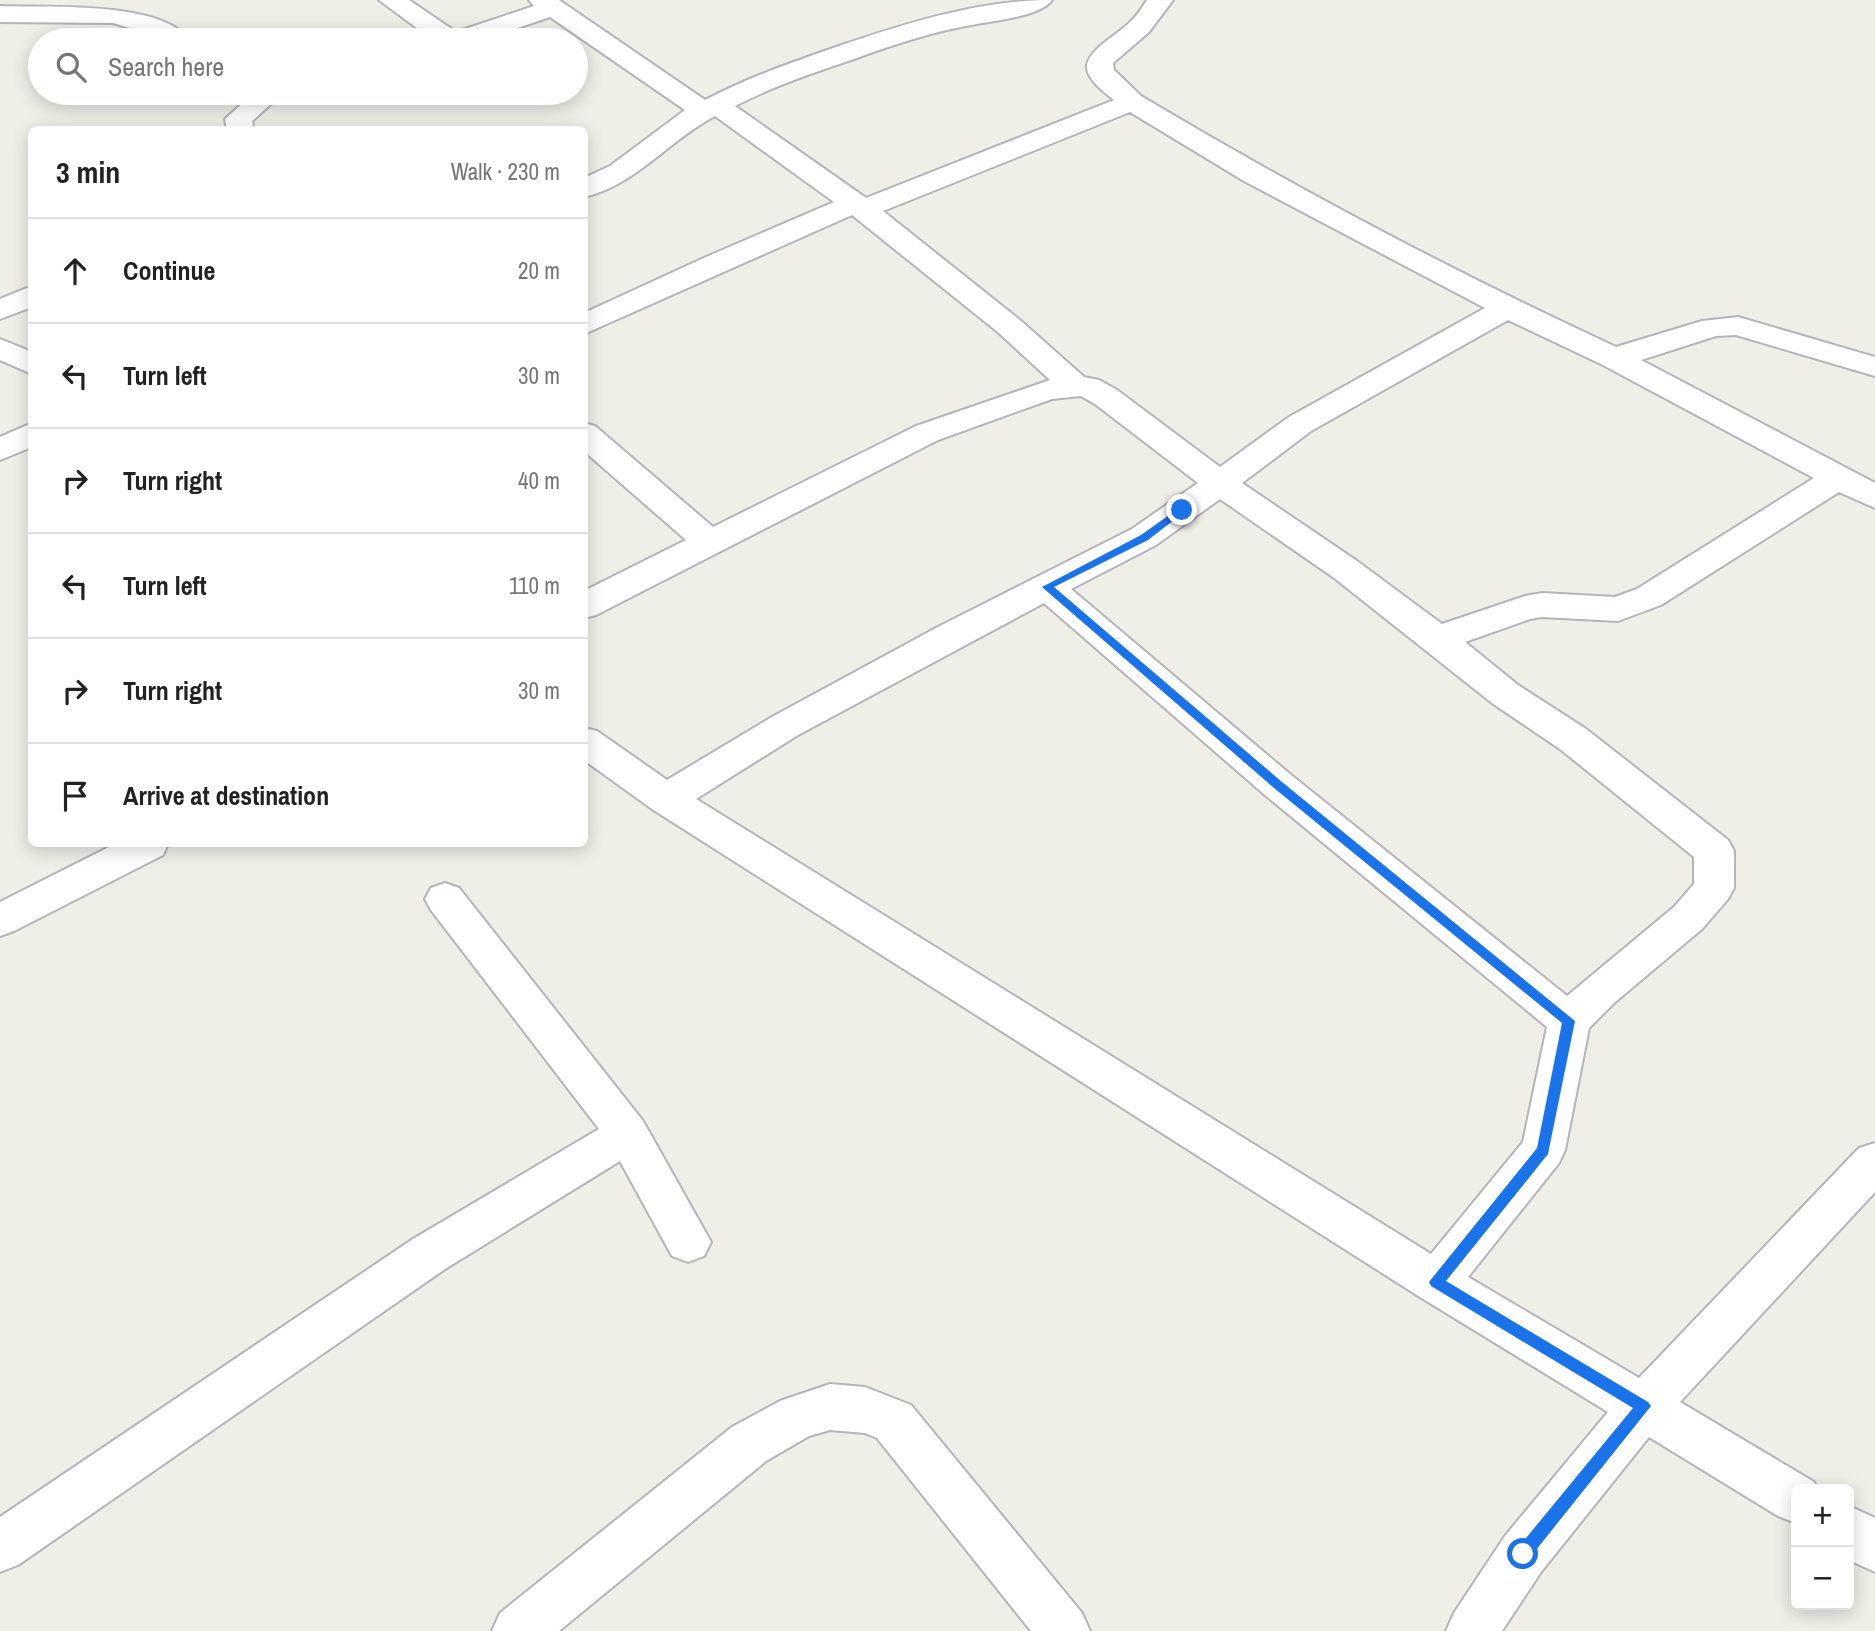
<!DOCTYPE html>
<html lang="en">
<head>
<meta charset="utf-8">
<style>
	:root { --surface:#fff; --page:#f2f2f2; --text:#222; --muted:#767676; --line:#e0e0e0 }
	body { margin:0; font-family:"Archivo Narrow",sans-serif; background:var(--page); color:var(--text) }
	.controls { position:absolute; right:21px; bottom:21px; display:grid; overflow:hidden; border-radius:10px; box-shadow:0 4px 18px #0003 }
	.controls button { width:63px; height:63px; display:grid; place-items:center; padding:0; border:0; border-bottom:2px solid var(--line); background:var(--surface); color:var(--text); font:35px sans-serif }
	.stop { position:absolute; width:21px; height:21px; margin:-16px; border:5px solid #1a73e8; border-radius:50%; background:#fff }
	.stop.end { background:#1a73e8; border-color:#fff; box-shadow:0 2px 7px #0008 }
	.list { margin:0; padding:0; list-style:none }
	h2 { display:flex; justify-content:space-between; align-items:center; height:91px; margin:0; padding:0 28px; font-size:30px }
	h2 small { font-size:23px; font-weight:400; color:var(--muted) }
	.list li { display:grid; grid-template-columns:46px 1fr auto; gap:21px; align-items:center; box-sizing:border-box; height:105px; padding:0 28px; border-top:2px solid var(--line) }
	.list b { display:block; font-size:26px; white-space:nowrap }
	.list em { font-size:23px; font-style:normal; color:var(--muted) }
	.icon { flex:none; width:38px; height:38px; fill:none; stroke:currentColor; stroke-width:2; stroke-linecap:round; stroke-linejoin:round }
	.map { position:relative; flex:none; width:1875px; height:1631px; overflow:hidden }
	.search { position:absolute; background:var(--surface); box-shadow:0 4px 18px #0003; left:28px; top:28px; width:560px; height:77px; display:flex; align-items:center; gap:18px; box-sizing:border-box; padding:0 24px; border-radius:38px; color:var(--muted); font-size:26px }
	.panel { position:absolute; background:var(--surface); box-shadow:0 4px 18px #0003; left:28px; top:126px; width:560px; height:721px; border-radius:10px }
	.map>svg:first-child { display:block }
</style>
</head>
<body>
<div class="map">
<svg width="1875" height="1631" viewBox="0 0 1875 1631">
	<rect width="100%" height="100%" fill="#efeee7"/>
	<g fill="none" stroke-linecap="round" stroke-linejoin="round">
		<g stroke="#b4b5ba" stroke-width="4">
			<g id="minor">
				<path d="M379,0H409L456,32L534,6L529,0H559L705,100C749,77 793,62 839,46C907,23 980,0 1052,0C1040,17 991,21 971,25C931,32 892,45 854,59C813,73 773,86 735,106L866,198L1114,100C1105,93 1085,78 1087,65C1090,48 1119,34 1130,22C1137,16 1142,8 1147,0H1173L1149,32L1113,63L1114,70L1141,96C1295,188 1454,272 1616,347L1702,321L1738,317L1875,357V376L1736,335L1716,336L1641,360L1875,483V508L1839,492L1661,605L1618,621L1542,617L1530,619L1465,642L1518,685L1586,729L1728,840L1734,851V888L1728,899L1702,929L1614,1003L1589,1028L1565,1150L1559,1163L1468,1277L1639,1378L1859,1148L1875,1143V1192L1680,1402L1814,1482L1817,1489H1796V1523L1778,1516L1649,1437L1541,1572L1502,1631H1446L1454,1613L1505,1536L1608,1412L1420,1297L652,809L584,760V728L597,731L667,780L772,717L936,628L1132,529L1198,483L1095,404L1081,396L1052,399L938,440L596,615L584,618V591L686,540L584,451V423L595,426L713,527L916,426L1050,380L999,333L852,215L584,334V313L706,257L834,202L715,116C669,140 636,185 584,197V178L610,166L685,110L550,17L482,40H433ZM1130,112L1244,181L1485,308L1289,417L1220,467L1117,390L1099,380L1084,377L1021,321L883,211ZM1508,320L1603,365L1814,478L1637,589L1615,597L1542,593L1525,596L1442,624L1357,561L1242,483L1311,431ZM1220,499L1333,577L1492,703L1560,749L1694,857V884L1674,907L1567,996L1291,775L1071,589L1156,545ZM1044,603L1265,795L1547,1027L1523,1142L1431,1254L696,799L798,735Z"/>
				<path d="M0,6C47,8 159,0 190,40H159L147,33L113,23L0,22Z"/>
				<path d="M254,93H283L252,121L254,130H227L225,119Z"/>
				<path d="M32,286V307L0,319V299Z"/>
				<path d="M0,339L32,352V374L0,360Z"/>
				<path d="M32,423V447L0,460V437Z"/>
				<path d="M115,844H168L163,855L14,931L0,936V902Z"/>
				<path d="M445,883L459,888L643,1121L711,1242L704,1256L688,1262L672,1256L620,1161L445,1269L18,1565L0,1572V1517L413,1239L599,1129L431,910L425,899L431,888Z"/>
				<path d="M830,1384L865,1387L911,1405L1082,1613L1090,1631H1031L877,1438L865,1433L830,1430L809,1436L766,1461L559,1631H492L500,1613L732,1427L780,1401Z"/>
				<path d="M1849,1506L1875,1518V1572L1849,1560Z"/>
			</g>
		</g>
		<use href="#minor" fill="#fff" fill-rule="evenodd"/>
	</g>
	<path fill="#1a73e8" d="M1179,508L1187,510L1148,540L1054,587L1282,782L1575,1021L1548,1154L1446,1281L1648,1402L1651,1406L1528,1560L1523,1562L1517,1560L1515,1554L1517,1549L1633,1408L1431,1286L1429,1282L1537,1148L1562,1023L1274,788L1042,587L1141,535Z"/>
</svg>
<div class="controls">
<button>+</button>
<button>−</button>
</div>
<div class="stop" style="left:1523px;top:1554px"></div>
<div class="stop end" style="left:1182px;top:510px"></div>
<div class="search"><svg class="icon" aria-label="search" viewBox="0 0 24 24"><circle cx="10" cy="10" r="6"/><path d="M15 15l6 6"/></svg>Search here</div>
<section class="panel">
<h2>3 min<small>Walk · 230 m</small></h2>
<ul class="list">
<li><svg class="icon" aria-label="ahead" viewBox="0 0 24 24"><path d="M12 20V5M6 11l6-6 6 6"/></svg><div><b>Continue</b></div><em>20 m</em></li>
<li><svg class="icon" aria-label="left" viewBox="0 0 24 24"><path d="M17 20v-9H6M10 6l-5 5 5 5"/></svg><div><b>Turn left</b></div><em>30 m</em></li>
<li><svg class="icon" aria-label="right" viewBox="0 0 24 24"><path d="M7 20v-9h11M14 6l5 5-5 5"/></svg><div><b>Turn right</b></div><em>40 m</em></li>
<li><svg class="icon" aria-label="left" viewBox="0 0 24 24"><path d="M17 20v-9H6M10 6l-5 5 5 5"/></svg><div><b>Turn left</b></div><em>110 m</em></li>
<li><svg class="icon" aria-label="right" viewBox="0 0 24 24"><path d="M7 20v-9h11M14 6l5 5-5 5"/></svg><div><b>Turn right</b></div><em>30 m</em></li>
<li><svg class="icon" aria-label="arrive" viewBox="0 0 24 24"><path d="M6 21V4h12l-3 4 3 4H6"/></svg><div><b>Arrive at destination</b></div></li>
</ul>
</section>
</div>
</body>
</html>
